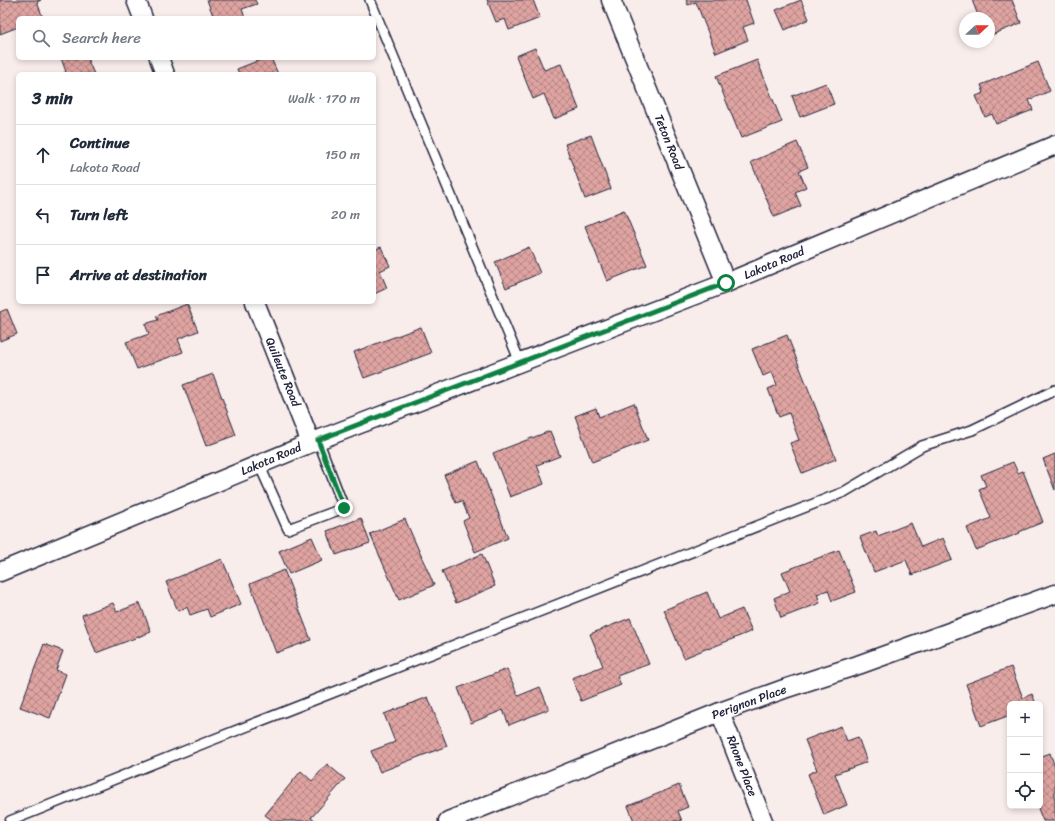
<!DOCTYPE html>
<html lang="en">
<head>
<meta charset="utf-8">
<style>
	:root { --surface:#fff; --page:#f6f6f7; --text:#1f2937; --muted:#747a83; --line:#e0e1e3 }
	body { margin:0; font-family:Sriracha,sans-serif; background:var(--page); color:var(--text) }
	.controls { position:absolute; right:12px; bottom:12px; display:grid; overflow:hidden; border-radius:6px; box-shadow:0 2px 6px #0003 }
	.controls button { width:36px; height:36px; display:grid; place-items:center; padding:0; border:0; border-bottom:1px solid var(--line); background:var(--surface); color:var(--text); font:20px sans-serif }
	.compass { position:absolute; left:959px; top:12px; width:36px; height:36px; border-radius:50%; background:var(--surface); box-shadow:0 2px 6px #0003; rotate:68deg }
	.stop { position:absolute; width:12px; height:12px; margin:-9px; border:3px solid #0b8043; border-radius:50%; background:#fff }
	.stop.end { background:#0b8043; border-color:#fff; box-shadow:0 1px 4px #0008 }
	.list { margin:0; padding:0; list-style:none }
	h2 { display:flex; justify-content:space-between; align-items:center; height:52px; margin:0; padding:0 16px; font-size:17px }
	h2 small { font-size:13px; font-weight:400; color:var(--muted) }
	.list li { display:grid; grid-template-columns:26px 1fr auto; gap:12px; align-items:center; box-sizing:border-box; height:60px; padding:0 16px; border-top:1px solid var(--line) }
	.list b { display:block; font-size:15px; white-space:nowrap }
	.list p { margin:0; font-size:13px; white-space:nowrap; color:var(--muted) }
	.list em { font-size:13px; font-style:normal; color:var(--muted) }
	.icon { flex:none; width:22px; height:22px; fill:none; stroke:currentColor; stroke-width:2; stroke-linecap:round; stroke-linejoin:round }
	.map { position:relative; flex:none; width:1055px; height:821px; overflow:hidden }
	.search { position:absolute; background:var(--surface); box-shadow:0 2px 6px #0003; left:16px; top:16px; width:360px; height:44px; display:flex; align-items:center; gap:10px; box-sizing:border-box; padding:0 14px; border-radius:6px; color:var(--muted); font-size:15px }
	.panel { position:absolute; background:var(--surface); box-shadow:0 2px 6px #0003; left:16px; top:72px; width:360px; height:232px; border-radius:6px }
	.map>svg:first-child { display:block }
</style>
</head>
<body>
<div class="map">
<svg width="1055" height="821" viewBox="0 0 1055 821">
	<defs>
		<pattern id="building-cross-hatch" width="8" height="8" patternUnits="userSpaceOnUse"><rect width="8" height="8" fill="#dfa4a1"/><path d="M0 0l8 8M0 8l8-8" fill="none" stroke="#b48584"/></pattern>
	</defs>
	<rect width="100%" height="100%" fill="#f9edec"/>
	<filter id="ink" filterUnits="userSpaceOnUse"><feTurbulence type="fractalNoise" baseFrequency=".025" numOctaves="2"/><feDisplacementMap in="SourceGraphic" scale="8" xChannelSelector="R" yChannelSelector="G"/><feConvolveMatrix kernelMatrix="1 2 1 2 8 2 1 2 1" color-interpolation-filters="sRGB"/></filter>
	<g filter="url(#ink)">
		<g fill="url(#building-cross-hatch)" stroke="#22223b">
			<path d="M0,0H41L37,2L43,18H18V27L0,34Z"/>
			<path d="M207,0H255L257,4L242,9L245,18H214Z"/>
			<path d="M487,0H533L540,18L509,30L505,19L496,22Z"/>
			<path d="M686,0H746L754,23L743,27L748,40L716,53L696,2L688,5Z"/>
			<path d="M801,0L809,19L785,30L776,10Z"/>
			<path d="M972,0H1012L1021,23L989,36V18H979Z"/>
			<path d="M535,48L544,70L561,64L579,109L554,119L544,94L533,99L516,56Z"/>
			<path d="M61,58H87L94,74H61L66,72Z"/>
			<path d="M265,58H271L278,74H239L237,69Z"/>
			<path d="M757,60L782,122L741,138L716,76Z"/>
			<path d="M1038,62L1050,91L1029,100L1033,110L996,124L992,114L985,117L976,96L984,93L981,85Z"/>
			<path d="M826,83L834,104L800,117L792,96Z"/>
			<path d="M591,135L611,189L585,199L565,144Z"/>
			<path d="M797,142L808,167L799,171L806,187L795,192L801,206L774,217L751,162Z"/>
			<path d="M624,210L647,265L607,281L585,226Z"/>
			<path d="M381,247L390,266L380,271L387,288L374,294V250Z"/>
			<path d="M529,247L540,273L506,288L495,262Z"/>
			<path d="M187,304L198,331L178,339L183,352L137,369L126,342L149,334L145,324L158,320L156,316Z"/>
			<path d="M7,309L17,334L0,341V312Z"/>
			<path d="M421,327L431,353L364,378L354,352Z"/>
			<path d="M787,335L836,459L802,473L790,443L799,440L789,413L779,417L768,389L777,385L772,372L763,376L752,349Z"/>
			<path d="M213,374L236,435L206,446L183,385Z"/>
			<path d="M634,403L648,440L592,462L575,416L596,408L599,417Z"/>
			<path d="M550,431L560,456L537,465L544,484L510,497L493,453Z"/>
			<path d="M1055,454V490L1043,459Z"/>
			<path d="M478,461L508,538L475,552L463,521L469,518L462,501L456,503L444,475Z"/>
			<path d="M1013,462L1018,473L1023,471L1043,522L1019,532L1020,533L976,550L967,528L991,518L979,489L986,486L981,475Z"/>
			<path d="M361,518L370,543L336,555L327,531Z"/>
			<path d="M405,519L434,585L399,600L370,534Z"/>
			<path d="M911,523L921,547L943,538L952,560L912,575L906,560L874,572L860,537L876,531L878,536Z"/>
			<path d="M312,537L322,560L289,574L279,551Z"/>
			<path d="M839,550L856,592L832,601L828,590L817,594L820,603L781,618L774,598L790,591L782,572Z"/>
			<path d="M482,554L495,586L456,603L442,571Z"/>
			<path d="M222,559L241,604L210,617L207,609L190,615L187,607L178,611L166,582Z"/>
			<path d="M284,570L311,640L276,653L250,584Z"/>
			<path d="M707,592L718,619L742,609L752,631L708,649V648L684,658L664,610Z"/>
			<path d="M113,603L117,612L140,603L151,632L96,653L82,615Z"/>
			<path d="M630,618L649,664L617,676L621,685L581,701L572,678L603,666L590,634Z"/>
			<path d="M44,644L63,651L56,670L66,674L50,718L20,707Z"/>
			<path d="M1011,667L1023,698L1032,694L1036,704H1010V715L981,726L966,684Z"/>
			<path d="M507,669L518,696L540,687L549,709L509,725L503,710L471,723L458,688Z"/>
			<path d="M428,697L447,746L380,772L371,751L395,742L384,714Z"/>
			<path d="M841,726L847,741L858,737L867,762L835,774L847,805L824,815L808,774L817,770L805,740Z"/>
			<path d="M1050,753L1055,767V821H1043L1037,806H1040V757Z"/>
			<path d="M327,764L345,779L311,818L315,821H273L265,815L301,771L312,781Z"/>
			<path d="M679,785L688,807L678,811L682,821H634L628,806Z"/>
		</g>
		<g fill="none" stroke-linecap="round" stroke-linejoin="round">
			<g stroke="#22223b" stroke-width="12">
				<g id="service">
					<path d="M370,0L520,362"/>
					<path d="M259,464L288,529L344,508L318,440"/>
					<path d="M10,821L207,742L844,492L922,446L972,430L1055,390"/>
				</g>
			</g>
			<g stroke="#22223b" stroke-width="21">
				<g id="minor">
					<path d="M136,0L143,18"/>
					<path d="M611,0L726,283"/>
					<path d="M159,58L165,74"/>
					<path d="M255,302L311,443"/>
					<path d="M0,572L318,440L726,283L1055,145"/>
					<path d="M720,712L763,821"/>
					<path d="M448,821L720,712L784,689L858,665L1055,594"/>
				</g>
			</g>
			<use href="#service" stroke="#fff" stroke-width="9"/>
			<use href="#minor" stroke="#fff" stroke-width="18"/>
		</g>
	</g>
	<g fill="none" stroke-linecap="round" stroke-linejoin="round" filter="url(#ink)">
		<path stroke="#0b8043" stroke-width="5" d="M344,508L318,440L726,283"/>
	</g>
	<g text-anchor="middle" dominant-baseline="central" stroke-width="3" stroke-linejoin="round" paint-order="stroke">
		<g font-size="12" fill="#22223b" stroke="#fff">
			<text transform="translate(669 142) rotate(68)">Teton Road</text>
			<text transform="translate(774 263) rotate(-23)">Lakota Road</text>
			<text transform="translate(283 372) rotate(68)">Quileute Road</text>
			<text transform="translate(271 459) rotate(-23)">Lakota Road</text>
			<text transform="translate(749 702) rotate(-20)">Perignon Place</text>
			<text transform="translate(742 766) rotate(69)">Rhone Place</text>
		</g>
	</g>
</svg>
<div class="controls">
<button>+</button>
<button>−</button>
<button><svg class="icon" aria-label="locate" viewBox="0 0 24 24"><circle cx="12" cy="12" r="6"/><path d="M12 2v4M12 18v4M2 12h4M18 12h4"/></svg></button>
</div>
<svg class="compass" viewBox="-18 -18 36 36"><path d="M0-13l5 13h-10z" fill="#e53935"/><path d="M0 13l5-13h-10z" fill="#747a83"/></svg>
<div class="stop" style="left:726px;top:283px"></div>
<div class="stop end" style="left:344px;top:508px"></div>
<div class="search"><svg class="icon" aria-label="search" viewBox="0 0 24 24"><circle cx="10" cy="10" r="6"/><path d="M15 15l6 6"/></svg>Search here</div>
<section class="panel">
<h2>3 min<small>Walk · 170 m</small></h2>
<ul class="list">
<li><svg class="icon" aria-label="ahead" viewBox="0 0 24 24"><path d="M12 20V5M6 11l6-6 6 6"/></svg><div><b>Continue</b><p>Lakota Road</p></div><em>150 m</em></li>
<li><svg class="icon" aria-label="left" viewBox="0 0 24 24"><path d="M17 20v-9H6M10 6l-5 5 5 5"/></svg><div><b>Turn left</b></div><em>20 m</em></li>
<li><svg class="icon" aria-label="arrive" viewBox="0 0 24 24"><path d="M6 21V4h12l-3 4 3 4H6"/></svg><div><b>Arrive at destination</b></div></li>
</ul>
</section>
</div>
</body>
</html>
